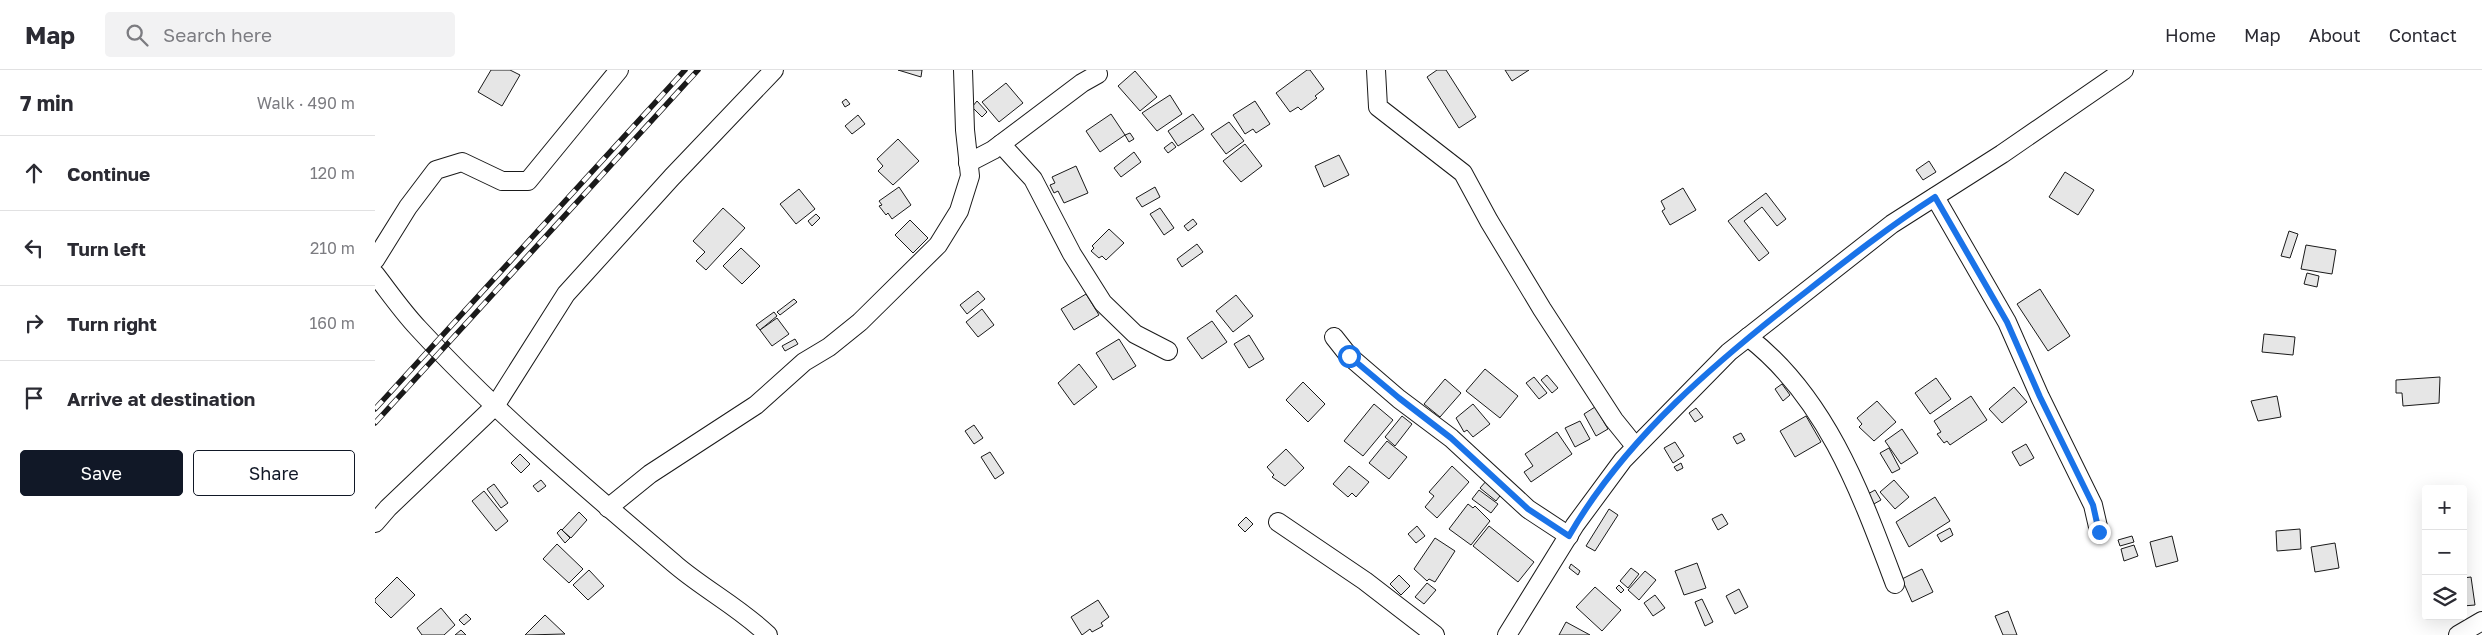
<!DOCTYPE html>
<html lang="en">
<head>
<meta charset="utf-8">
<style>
	:root { --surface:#fff; --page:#f2f2f3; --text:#2b2b33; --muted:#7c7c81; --line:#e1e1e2; --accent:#111827 }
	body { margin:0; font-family:"Golos Text",sans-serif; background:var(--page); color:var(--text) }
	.controls { position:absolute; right:15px; bottom:15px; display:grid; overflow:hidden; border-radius:5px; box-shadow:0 5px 20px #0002 }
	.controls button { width:45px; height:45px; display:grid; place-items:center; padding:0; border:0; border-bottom:1px solid var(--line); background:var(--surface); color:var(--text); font:25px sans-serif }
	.stop { position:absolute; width:15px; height:15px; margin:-11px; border:4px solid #1a73e8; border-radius:50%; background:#fff }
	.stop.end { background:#1a73e8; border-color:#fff; box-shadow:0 1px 5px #0008 }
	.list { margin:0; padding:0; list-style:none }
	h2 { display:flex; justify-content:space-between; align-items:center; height:65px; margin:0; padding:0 20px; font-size:21px }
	h2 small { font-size:16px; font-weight:400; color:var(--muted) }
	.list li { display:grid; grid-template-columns:32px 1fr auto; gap:15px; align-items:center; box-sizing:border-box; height:75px; padding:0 20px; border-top:1px solid var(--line) }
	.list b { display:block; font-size:19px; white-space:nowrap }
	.list em { font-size:16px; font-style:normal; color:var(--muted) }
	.actions { display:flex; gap:10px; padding:15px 20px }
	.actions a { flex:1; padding:11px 0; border:1px solid var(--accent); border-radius:5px; text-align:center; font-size:18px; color:var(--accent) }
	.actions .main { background:var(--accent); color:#fff }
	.icon { flex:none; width:28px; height:28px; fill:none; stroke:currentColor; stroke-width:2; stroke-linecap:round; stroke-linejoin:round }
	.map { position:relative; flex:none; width:2107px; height:565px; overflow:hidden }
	header { display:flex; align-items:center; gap:30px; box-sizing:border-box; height:70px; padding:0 25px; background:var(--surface); border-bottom:1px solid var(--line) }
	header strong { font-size:24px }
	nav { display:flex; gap:28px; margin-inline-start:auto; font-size:18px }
	.search { width:350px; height:45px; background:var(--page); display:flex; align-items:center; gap:12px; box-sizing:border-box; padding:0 18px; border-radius:5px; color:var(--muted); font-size:19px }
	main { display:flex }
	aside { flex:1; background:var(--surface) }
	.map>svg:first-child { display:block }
</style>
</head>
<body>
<header>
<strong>Map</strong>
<div class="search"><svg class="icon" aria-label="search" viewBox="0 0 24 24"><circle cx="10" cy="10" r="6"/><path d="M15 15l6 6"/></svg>Search here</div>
<nav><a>Home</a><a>Map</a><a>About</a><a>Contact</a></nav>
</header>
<main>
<aside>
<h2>7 min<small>Walk · 490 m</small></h2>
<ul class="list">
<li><svg class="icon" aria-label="ahead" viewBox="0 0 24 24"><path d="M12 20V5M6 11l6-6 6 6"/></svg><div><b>Continue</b></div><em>120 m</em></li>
<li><svg class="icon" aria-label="left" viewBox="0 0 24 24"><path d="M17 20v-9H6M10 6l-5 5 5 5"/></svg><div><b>Turn left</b></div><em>210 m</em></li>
<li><svg class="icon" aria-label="right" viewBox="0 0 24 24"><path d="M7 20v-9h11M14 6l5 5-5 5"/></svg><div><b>Turn right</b></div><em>160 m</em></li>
<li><svg class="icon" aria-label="arrive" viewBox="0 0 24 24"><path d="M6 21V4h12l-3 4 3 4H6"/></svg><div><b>Arrive at destination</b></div></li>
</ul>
<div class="actions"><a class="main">Save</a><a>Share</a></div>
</aside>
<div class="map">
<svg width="2107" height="565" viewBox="0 0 2107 565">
	<rect width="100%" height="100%" fill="#fff"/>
	<g fill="#e6e6e6" stroke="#1a1a1a">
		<path d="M116,0H135L145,5L127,36L103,22Z"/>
		<path d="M523,0H547L546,7Z"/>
		<path d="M932,0H935L949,19L940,26L942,28L926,40L923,37L915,42L901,23Z"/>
		<path d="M1062,0H1071L1101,47L1084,58L1052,7Z"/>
		<path d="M1130,0H1154L1137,11Z"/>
		<path d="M760,1L782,27L765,41L743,16Z"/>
		<path d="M631,13L648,33L624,52L607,32Z"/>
		<path d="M795,25L807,44L782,61L767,43Z"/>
		<path d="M471,29L475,34L470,37L467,32Z"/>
		<path d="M602,31L612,42L607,47L597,37Z"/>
		<path d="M880,31L895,54L881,63L878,59L870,64L858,45Z"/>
		<path d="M736,44L750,65L725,82L711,61Z"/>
		<path d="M818,44L829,59L803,76L793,61Z"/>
		<path d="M483,45L490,54L477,64L470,56Z"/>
		<path d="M854,52L869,71L851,84L836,64Z"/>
		<path d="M755,63L759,69L754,72L750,65Z"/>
		<path d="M523,69L544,91L518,115L503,101L508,96L502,89Z"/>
		<path d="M797,72L801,77L793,83L789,78Z"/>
		<path d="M870,74L887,96L866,112L848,91Z"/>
		<path d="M759,82L766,92L746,107L739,98Z"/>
		<path d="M964,85L974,105L949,117L940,96Z"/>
		<path d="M1554,91L1561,102L1548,110L1541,100Z"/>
		<path d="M701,96L713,123L689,133L683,121L679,123L675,115L680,113L677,107Z"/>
		<path d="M1690,102L1719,120L1703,145L1674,127Z"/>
		<path d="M524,117L536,135L517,149L513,143L511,145L504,136L507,135L504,131Z"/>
		<path d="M780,117L785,127L767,137L761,128Z"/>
		<path d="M1308,118L1321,140L1295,155L1287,141L1290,139L1286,131Z"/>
		<path d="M424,119L440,139L421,154L405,134Z"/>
		<path d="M1391,123L1411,149L1402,156L1387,137L1369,151L1394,183L1384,191L1353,151Z"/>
		<path d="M348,138L370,158L331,200L321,191L330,182L318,171Z"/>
		<path d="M785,138L799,158L789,165L775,144Z"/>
		<path d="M441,144L445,148L437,156L433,151Z"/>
		<path d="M818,149L822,154L813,161L809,156Z"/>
		<path d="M535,150L553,168L538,183L520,165Z"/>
		<path d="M734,159L749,173L731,190L727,186L724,188L716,181L719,178L717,176Z"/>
		<path d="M1914,161L1923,164L1915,188L1906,186Z"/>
		<path d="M822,174L828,182L807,197L802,189Z"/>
		<path d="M1931,175L1961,180L1957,204L1926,199Z"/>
		<path d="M366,178L385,196L367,214L348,196Z"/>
		<path d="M1932,203L1944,206L1942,217L1929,214Z"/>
		<path d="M1665,219L1695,266L1673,281L1642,234Z"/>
		<path d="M603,221L610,229L592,244L585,235Z"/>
		<path d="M711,224L724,245L699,260L686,239Z"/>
		<path d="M861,225L878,246L858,262L841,241Z"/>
		<path d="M419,229L422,232L405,245L402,242Z"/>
		<path d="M607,239L619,255L603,267L591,252Z"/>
		<path d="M399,242L402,246L385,260L381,255Z"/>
		<path d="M402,248L414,264L397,276L385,260Z"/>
		<path d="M837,251L852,272L827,289L812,268Z"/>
		<path d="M1889,264L1920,267L1918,285L1887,282Z"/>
		<path d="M874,265L889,289L874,298L859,274Z"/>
		<path d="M420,269L423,274L410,281L407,276Z"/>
		<path d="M744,269L761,296L738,310L721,283Z"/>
		<path d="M704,294L722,317L699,335L683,313Z"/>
		<path d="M1110,299L1143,326L1125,348L1091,321Z"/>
		<path d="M1172,305L1183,318L1177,323L1166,310Z"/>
		<path d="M1159,307L1172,323L1164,329L1151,313Z"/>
		<path d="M2065,307L2064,333L2028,336L2027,323H2021V310Z"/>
		<path d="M1561,308L1576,329L1555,344L1540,323Z"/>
		<path d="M1070,309L1086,323L1065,347L1049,334Z"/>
		<path d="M928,312L950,334L933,352L911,330Z"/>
		<path d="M1407,314L1415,325L1408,331L1400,319Z"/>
		<path d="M1639,317L1652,332L1627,353L1614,339Z"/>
		<path d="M1596,326L1612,350L1575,375L1572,371L1569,373L1562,364L1566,362L1559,351Z"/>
		<path d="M1902,326L1906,347L1883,351L1876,331Z"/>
		<path d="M1502,331L1521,352L1499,371L1484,357L1487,354L1482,348Z"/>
		<path d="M999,334L1018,350L988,386L969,371Z"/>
		<path d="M1098,334L1115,354L1098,367L1092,360L1089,362L1081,348Z"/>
		<path d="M1220,337L1233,359L1221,366L1209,344Z"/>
		<path d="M1321,338L1328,347L1320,352L1314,343Z"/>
		<path d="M1027,346L1037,354L1020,376L1010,367Z"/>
		<path d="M1431,346L1446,372L1420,387L1405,361Z"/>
		<path d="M1205,351L1215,369L1200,377L1190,358Z"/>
		<path d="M599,355L608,368L599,374L590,361Z"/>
		<path d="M1527,359L1543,383L1526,394L1510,371Z"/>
		<path d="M1182,362L1197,384L1156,412L1149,402L1158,396L1150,384Z"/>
		<path d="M1366,363L1370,370L1362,374L1358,367Z"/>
		<path d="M1012,371L1032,387L1014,409L994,393Z"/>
		<path d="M1300,372L1309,386L1298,393L1289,378Z"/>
		<path d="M1651,374L1659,388L1645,396L1637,382Z"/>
		<path d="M1514,378L1525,399L1517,403L1505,383Z"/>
		<path d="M911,379L929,398L910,416L897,407L899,405L892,397Z"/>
		<path d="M615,382L629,403L620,409L606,387Z"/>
		<path d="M145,384L155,394L146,403L136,393Z"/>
		<path d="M1306,393L1308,398L1302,401L1299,397Z"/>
		<path d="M974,396L994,412L981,427L977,423L973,427L958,414Z"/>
		<path d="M1077,396L1094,412L1062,448L1050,437L1059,426L1054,422Z"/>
		<path d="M1113,409L1128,422L1121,431L1105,418Z"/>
		<path d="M166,410L171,416L163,422L158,416Z"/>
		<path d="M1519,410L1534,427L1520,439L1505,422Z"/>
		<path d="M119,414L133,433L126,438L112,419Z"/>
		<path d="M1104,420L1123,434L1116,443L1097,429Z"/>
		<path d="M1500,420L1506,430L1497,435L1491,425Z"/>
		<path d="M109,421L133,451L121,461L97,431Z"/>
		<path d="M1560,427L1575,451L1534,477L1521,452Z"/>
		<path d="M1093,434L1098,438L1100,436L1115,451L1096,475L1074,459Z"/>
		<path d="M1234,439L1243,445L1220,481L1211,476Z"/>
		<path d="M204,442L212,450L196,468L187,460Z"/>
		<path d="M1347,444L1353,454L1343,460L1337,449Z"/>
		<path d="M871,447L878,454L870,462L863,455Z"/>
		<path d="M1042,456L1050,466L1041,473L1033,464Z"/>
		<path d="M1114,456L1159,492L1143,512L1098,476Z"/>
		<path d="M1575,458L1578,465L1566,472L1562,465Z"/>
		<path d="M186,459L195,468L190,473L182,463Z"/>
		<path d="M1925,459L1926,479L1902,481L1901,461Z"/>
		<path d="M1757,466L1759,472L1745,476L1743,470Z"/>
		<path d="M1797,466L1803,491L1781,497L1775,472Z"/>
		<path d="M1060,468L1080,481L1060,512L1054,509L1052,511L1039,499Z"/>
		<path d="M1960,473L1964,498L1940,502L1936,477Z"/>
		<path d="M182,474L208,499L194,513L168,489Z"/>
		<path d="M1759,475L1763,486L1749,491L1746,479Z"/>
		<path d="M1322,493L1331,518L1309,525L1300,501Z"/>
		<path d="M1196,494L1205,501L1203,505L1194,498Z"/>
		<path d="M1256,498L1264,504L1253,518L1245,511Z"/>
		<path d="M1547,499L1558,522L1537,532L1527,509Z"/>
		<path d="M214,500L229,516L213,530L198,515Z"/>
		<path d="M1270,501L1281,510L1264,530L1253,520Z"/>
		<path d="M1024,505L1035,516L1026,525L1015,514Z"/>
		<path d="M22,507L40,525L16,548L0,532V529Z"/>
		<path d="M2096,507L2100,535L2088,536V508Z"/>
		<path d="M1052,513L1061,520L1049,534L1040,527Z"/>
		<path d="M1244,515L1249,520L1246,523L1241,518Z"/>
		<path d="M1220,517L1246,540L1227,561L1201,537Z"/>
		<path d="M1364,519L1373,537L1360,544L1351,526Z"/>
		<path d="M1280,525L1290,538L1278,546L1269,533Z"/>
		<path d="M1327,529L1338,552L1330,556L1320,532Z"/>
		<path d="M723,530L734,547L726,553L728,556L717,562L715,559L707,565L696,547Z"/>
		<path d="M66,538L80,555L69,565H47L42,558Z"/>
		<path d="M1633,541L1642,565H1628L1620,546Z"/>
		<path d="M91,544L96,549L89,555L84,550Z"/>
		<path d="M170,545L190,564L150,565Z"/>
		<path d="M1191,552L1215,565H1184Z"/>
		<path d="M86,560L91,565H80Z"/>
	</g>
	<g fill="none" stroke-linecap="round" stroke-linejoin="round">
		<g stroke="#1a1a1a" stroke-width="20">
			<g id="minor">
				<path d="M1001,0L1003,37L1088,103L1114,151L1167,239L1239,350L1260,376"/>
				<path d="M626,74L658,109L697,184L728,233L760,264L793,281"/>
				<path d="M593,93L618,80L707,13L723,4"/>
				<path d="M1560,127L1632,252L1665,327L1718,435L1724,461"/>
				<path d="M0,190L33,137L61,100L87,92L127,111H153L244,0"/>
				<path d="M0,204C14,222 27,241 43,258C123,345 213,420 302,496C332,521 365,538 393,565"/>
				<path d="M959,267L974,286L1024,329L1076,368L1153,439L1194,466"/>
				<path d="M1373,267C1452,328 1486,424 1520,514"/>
				<path d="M233,438L275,404L381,335L429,292L454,277L485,252L563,175L584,141L595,106L590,60L588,0"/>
				<path d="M903,452L990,511L1060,565"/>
				<path d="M0,453L13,438L120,336L191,224L297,107L399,0"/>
				<path d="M1132,565L1200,455L1248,390L1354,282L1517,154L1627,84L1749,0"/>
				<path d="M2083,565L2107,551"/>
			</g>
		</g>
		<use href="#minor" stroke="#fff" stroke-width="18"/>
		<g stroke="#1a1a1a" stroke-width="5.5">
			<g id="rail">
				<path d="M0,339L310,0"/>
				<path d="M0,353L323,0"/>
			</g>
		</g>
		<use href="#rail" stroke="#fff" stroke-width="4" stroke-dasharray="11" stroke-linecap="butt"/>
	</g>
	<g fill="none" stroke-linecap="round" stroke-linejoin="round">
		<path stroke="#1a73e8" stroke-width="6" d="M974,286L1024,328L1076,368L1153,439L1194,466C1251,367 1343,290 1432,221C1474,188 1515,156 1560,127L1632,252L1665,327L1718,435L1724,462"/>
	</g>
</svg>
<div class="controls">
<button>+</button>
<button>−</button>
<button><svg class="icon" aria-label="layers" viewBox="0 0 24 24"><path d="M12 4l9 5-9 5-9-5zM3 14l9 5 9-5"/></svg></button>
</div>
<div class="stop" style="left:974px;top:286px"></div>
<div class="stop end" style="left:1724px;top:462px"></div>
</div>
</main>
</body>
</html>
